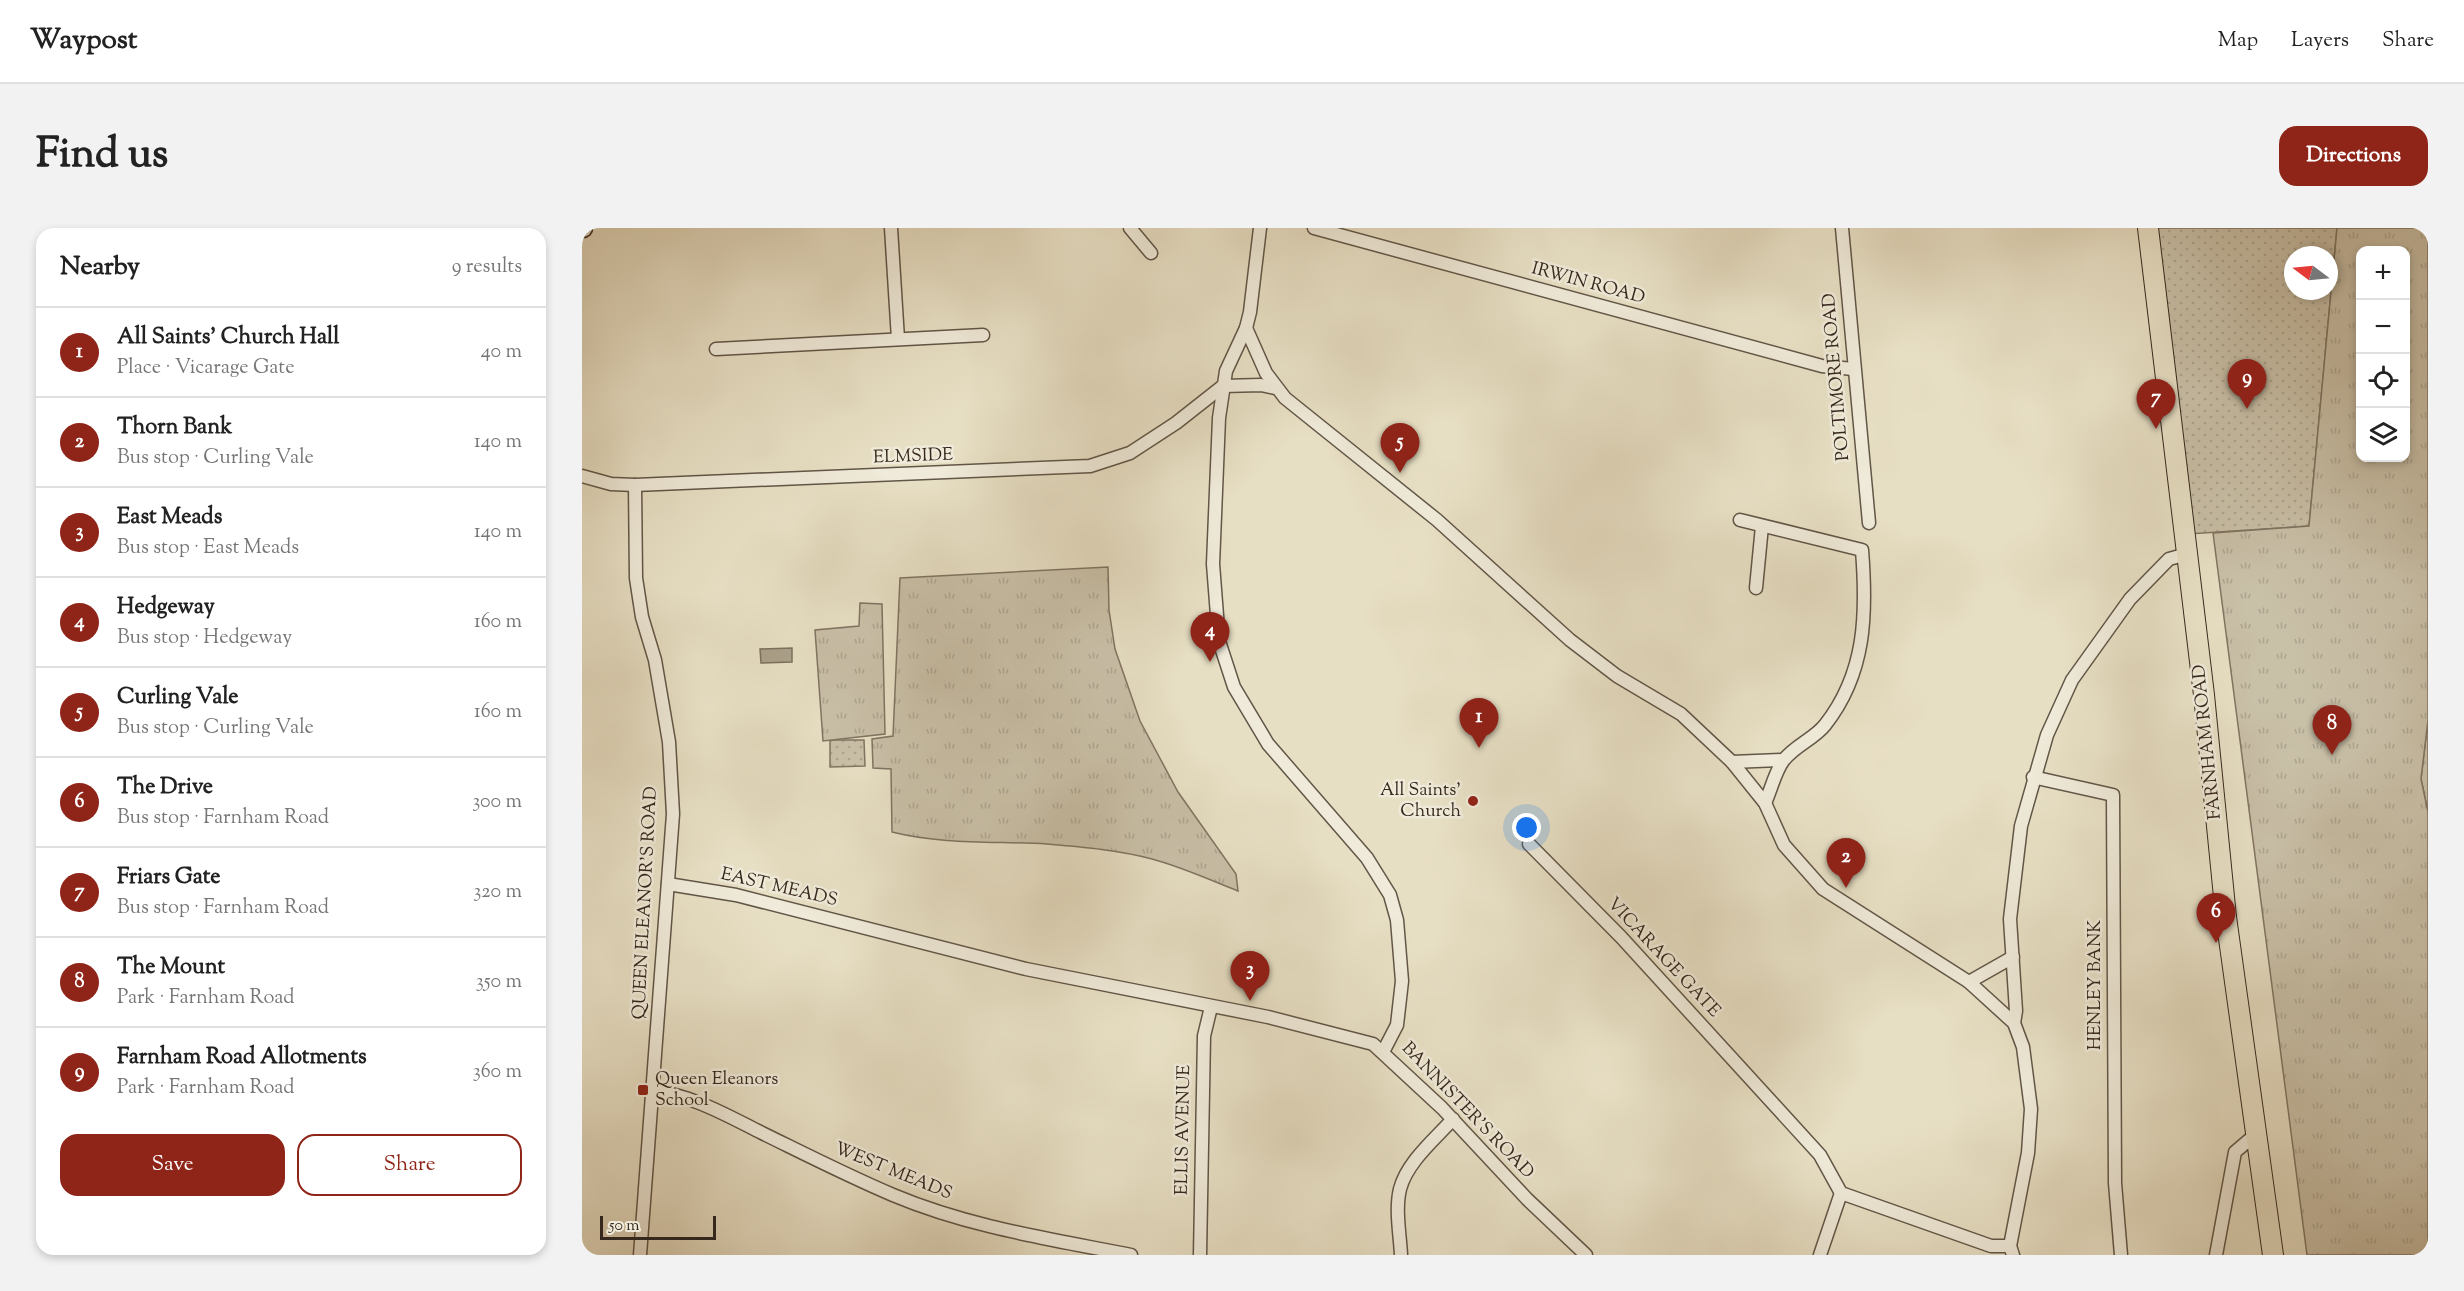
<!DOCTYPE html>
<html lang="en">
<head>
<meta charset="utf-8">
<style>
	:root { --surface:#fff; --page:#f2f2f2; --text:#222; --muted:#767676; --line:#e0e0e0; --accent:#8f2418 }
	body { margin:0; font-family:"Sorts Mill Goudy",serif; background:var(--page); color:var(--text) }
	.controls { position:absolute; right:18px; top:18px; display:grid; overflow:hidden; border-radius:12px; box-shadow:0 3px 9px #0003 }
	.controls button { width:54px; height:54px; display:grid; place-items:center; padding:0; border:0; border-bottom:2px solid var(--line); background:var(--surface); color:var(--text); font:30px sans-serif }
	.compass { position:absolute; left:1702px; top:18px; width:54px; height:54px; border-radius:50%; background:var(--surface); box-shadow:0 3px 9px #0003; rotate:286deg }
	.scale { position:absolute; left:18px; bottom:15px; width:116px; box-sizing:border-box; padding-left:6px; border:3px solid #36281d; border-top:0; font-size:16px; line-height:21px; white-space:nowrap; color:#36281d; -webkit-text-stroke:4px #efead9; paint-order:stroke }
	.you { position:absolute; left:945px; top:600px; width:21px; height:21px; margin:-15px; border:4px solid #fff; border-radius:50%; background:#1a73e8; box-shadow:0 0 0 9px #1a73e833 }
	.badge { display:grid; place-items:center; width:39px; height:39px; border-radius:50%; background:var(--accent); color:#fff; font-size:20px; font-weight:700 }
	.pin { position:absolute; translate:-50% -50px; filter:drop-shadow(0 2px 3px #0008) }
	.pin::after { content:''; position:absolute; top:32px; width:21px; height:18px; background:inherit; clip-path:polygon(0 0,100% 0,50% 100%) }
	.list { margin:0; padding:0; list-style:none }
	h2 { display:flex; justify-content:space-between; align-items:center; height:78px; margin:0; padding:0 24px; font-size:26px }
	h2 small { font-size:20px; font-weight:400; color:var(--muted) }
	.list li { display:grid; grid-template-columns:39px 1fr auto; gap:18px; align-items:center; box-sizing:border-box; height:90px; padding:0 24px; border-top:2px solid var(--line) }
	.list b { display:block; font-size:22px; white-space:nowrap }
	.list p { margin:0; font-size:20px; white-space:nowrap; color:var(--muted) }
	.list em { font-size:20px; font-style:normal; color:var(--muted) }
	.actions { display:flex; gap:12px; padding:18px 24px }
	.actions a { flex:1; padding:14px 0; border:2px solid var(--accent); border-radius:18px; text-align:center; font-size:21px; color:var(--accent) }
	.actions .main { background:var(--accent); color:#fff }
	.icon { flex:none; width:33px; height:33px; fill:none; stroke:currentColor; stroke-width:2; stroke-linecap:round; stroke-linejoin:round }
	.map { position:relative; flex:none; width:1846px; height:1027px; overflow:hidden; border-radius:18px }
	header { display:flex; align-items:center; gap:36px; box-sizing:border-box; height:84px; padding:0 30px; background:var(--surface); border-bottom:2px solid var(--line) }
	header strong { font-size:28px }
	nav { display:flex; gap:33px; margin-inline-start:auto; font-size:21px }
	.intro { display:flex; align-items:center; justify-content:space-between; box-sizing:border-box; height:144px; padding:0 36px }
	h1 { margin:0; font-size:42px }
	.button { padding:15px 27px; border-radius:18px; background:var(--accent); color:#fff; font-size:21px; font-weight:700 }
	main { display:flex; gap:36px; padding:0 36px }
	aside { flex:1; background:var(--surface); border-radius:18px; box-shadow:0 3px 9px #0003 }
	.map>svg:first-child { display:block }
</style>
</head>
<body>
<header>
<strong>Waypost</strong>
<nav><a>Map</a><a>Layers</a><a>Share</a></nav>
</header>
<div class="intro"><h1>Find us</h1><a class="button">Directions</a></div>
<main>
<aside>
<h2>Nearby<small>9 results</small></h2>
<ul class="list">
<li><span class="badge">1</span><div><b>All Saints' Church Hall</b><p>Place · Vicarage Gate</p></div><em>40 m</em></li>
<li><span class="badge">2</span><div><b>Thorn Bank</b><p>Bus stop · Curling Vale</p></div><em>140 m</em></li>
<li><span class="badge">3</span><div><b>East Meads</b><p>Bus stop · East Meads</p></div><em>140 m</em></li>
<li><span class="badge">4</span><div><b>Hedgeway</b><p>Bus stop · Hedgeway</p></div><em>160 m</em></li>
<li><span class="badge">5</span><div><b>Curling Vale</b><p>Bus stop · Curling Vale</p></div><em>160 m</em></li>
<li><span class="badge">6</span><div><b>The Drive</b><p>Bus stop · Farnham Road</p></div><em>300 m</em></li>
<li><span class="badge">7</span><div><b>Friars Gate</b><p>Bus stop · Farnham Road</p></div><em>320 m</em></li>
<li><span class="badge">8</span><div><b>The Mount</b><p>Park · Farnham Road</p></div><em>350 m</em></li>
<li><span class="badge">9</span><div><b>Farnham Road Allotments</b><p>Park · Farnham Road</p></div><em>360 m</em></li>
</ul>
<div class="actions"><a class="main">Save</a><a>Share</a></div>
</aside>
<div class="map">
<svg width="1846" height="1027" viewBox="0 0 1846 1027">
	<defs>
		<pattern id="grass-dots" width="8" height="8" patternUnits="userSpaceOnUse" patternTransform="scale(1.5)"><rect width="8" height="8" fill="#c9c0a8"/><path d="M2 2h.1M6 6h.1" fill="none" stroke="#ada590" stroke-width="1.8" stroke-linecap="round"/></pattern>
		<pattern id="forest-firs" width="22" height="20" patternUnits="userSpaceOnUse" patternTransform="scale(1.5)"><rect width="22" height="20" fill="#c9c0a8"/><path d="M5 1l3.5 6h-7zM16 11l3.5 6h-7z" fill="#ada590"/></pattern>
		<pattern id="park-tufts" width="24" height="20" patternUnits="userSpaceOnUse" patternTransform="scale(1.5)"><rect width="24" height="20" fill="#c9c0a8"/><path d="M3 7l-1-3M5 7V3M7 7l1-3M15 17l-1-3M17 17v-4M19 17l1-3" fill="none" stroke="#ada590"/></pattern>
	</defs>
	<rect width="100%" height="100%" fill="#e7dfc4"/>
	<filter id="stains"><feTurbulence type="fractalNoise" baseFrequency=".00333" numOctaves="4"/><feColorMatrix values="0 0 0 0 .2 0 0 0 0 .09 0 0 0 0 .02 0 0 0 .5 -.17"/></filter>
	<radialGradient id="worn" r=".72"><stop offset=".6" stop-color="#630" stop-opacity="0"/><stop offset="1" stop-color="#630" stop-opacity=".3"/></radialGradient>
	<g fill="url(#grass-dots)" stroke="#807462" stroke-width="1.5" fill-rule="evenodd">
		<path d="M1572,0H1755L1727,298L1606,306ZM1711,27H1747V63H1711Z"/>
		<path d="M248,512H282L283,538L248,539Z"/>
	</g>
	<path fill="url(#forest-firs)" stroke="#807462" stroke-width="1.5" d="M1846,492V584L1839,551Z"/>
	<g fill="url(#park-tufts)" stroke="#807462" stroke-width="1.5" fill-rule="evenodd">
		<path d="M1755,0H1846V492L1839,551L1846,584V1027H1725L1631,305L1727,298ZM1824,22V230H1778V22Z"/>
		<path d="M526,339L527,382L533,421L558,493L596,564L654,646L656,663C628,652 600,639 570,631C537,622 500,619 465,616C413,613 362,617 310,604L309,541L291,540L290,511L311,508L318,350Z"/>
		<path d="M278,375L300,376L303,506L241,513L233,402L277,398Z"/>
	</g>
	<path fill="#aba18b" stroke="#7c715f" stroke-width="1.5" d="M210,420V434L179,435L178,421Z"/>
	<g fill="none" stroke-linecap="round" stroke-linejoin="round">
		<g stroke="#625647" stroke-width="15">
			<g id="street">
				<path d="M309,0L316,111"/>
				<path d="M548,0L569,25"/>
				<path d="M678,0L668,84L664,100L644,143L637,190L631,336L637,413L652,459L686,516L785,630L808,667L815,692L820,753L815,797L801,824"/>
				<path d="M732,0L1240,138L1271,141"/>
				<path d="M1260,0L1287,295"/>
				<path d="M664,100L684,145L703,170L855,292L988,412L1035,448L1099,486L1150,534L1183,575L1202,617L1241,661L1387,754L1432,795L1441,819L1449,881L1446,925L1428,1018L1431,1027"/>
				<path d="M134,121L401,107"/>
				<path d="M0,248L29,256L53,257L508,238L548,225L594,195L641,158L679,157L693,160"/>
				<path d="M53,257L54,350L60,389L73,432L87,514L91,586L58,1027"/>
				<path d="M1158,292L1280,322C1285,386 1284,445 1243,497C1232,511 1212,518 1201,533C1193,544 1189,562 1183,575"/>
				<path d="M1174,360L1180,298"/>
				<path d="M1150,534L1201,532"/>
				<path d="M1451,549L1531,567L1533,955L1539,1027"/>
				<path d="M947,616L1039,709L1238,927L1259,965L1409,1018H1428"/>
				<path d="M86,656L154,667L444,741L686,789L791,816L860,880L945,971L1004,1027"/>
				<path d="M1387,754L1431,729"/>
				<path d="M1432,795L1434,783L1428,691L1439,598L1465,507L1490,452L1548,371L1587,331L1605,326"/>
				<path d="M70,863C108,866 146,888 180,905C223,926 266,948 311,967C387,999 468,1011 549,1027"/>
				<path d="M618,1027L622,808L629,779"/>
				<path d="M819,1027C818,1006 813,982 818,961C825,934 853,911 871,891"/>
				<path d="M1238,1027L1259,965"/>
				<path d="M1634,1027L1653,924L1673,907"/>
			</g>
		</g>
		<g stroke="#36281d" stroke-width="21">
			<path id="secondary" d="M0,0H1"/>
		</g>
		<g stroke="#36281d" stroke-width="22">
			<path id="primary" d="M1566,0L1622,467L1644,689L1691,1027"/>
		</g>
		<use href="#street" stroke="#efead9" stroke-width="12"/>
		<use href="#secondary" stroke="#efead9" stroke-width="18"/>
		<use href="#primary" stroke="#e7dfc4" stroke-width="20"/>
	</g>
	<g fill="#8f2418" stroke="#efead9" stroke-width="2">
		<circle cx="891" cy="573" r="6"/>
		<rect x="55" y="856" width="12" height="12" rx="3"/>
	</g>
	<g text-anchor="middle" dominant-baseline="central" stroke-width="5" stroke-linejoin="round" paint-order="stroke">
		<g font-size="18" fill="#36281d" stroke="#efead9">
			<text transform="translate(1006 56) rotate(15)">IRWIN ROAD</text>
			<text transform="translate(1255 149) rotate(-95)">POLTIMORE ROAD</text>
			<text transform="translate(331 229) rotate(-2)">ELMSIDE</text>
			<text transform="translate(1626 514) rotate(-96)">FARNHAM ROAD</text>
			<text transform="translate(197 660) rotate(13)">EAST MEADS</text>
			<text transform="translate(64 675) rotate(-87)">QUEEN ELEANOR'S ROAD</text>
			<text transform="translate(1081 730) rotate(47)">VICARAGE GATE</text>
			<text transform="translate(1514 757) rotate(-90)">HENLEY BANK</text>
			<text transform="translate(885 883) rotate(46)">BANNISTER'S ROAD</text>
			<text transform="translate(602 902) rotate(-89)">ELLIS AVENUE</text>
			<text transform="translate(311 944) rotate(22)">WEST MEADS</text>
		</g>
		<g font-size="18" fill="#36281d" stroke="#efead9" text-anchor="end">
			<text x="879" y="563">All Saints'<tspan x="879" dy="21">Church</tspan></text>
			<text x="73" y="852" text-anchor="start">Queen Eleanors<tspan x="73" dy="21">School</tspan></text>
		</g>
	</g>
	<rect width="100%" height="100%" filter="url(#stains)"/>
	<rect width="100%" height="100%" fill="url(#worn)"/>
</svg>
<div class="controls">
<button>+</button>
<button>−</button>
<button><svg class="icon" aria-label="locate" viewBox="0 0 24 24"><circle cx="12" cy="12" r="6"/><path d="M12 2v4M12 18v4M2 12h4M18 12h4"/></svg></button>
<button><svg class="icon" aria-label="layers" viewBox="0 0 24 24"><path d="M12 4l9 5-9 5-9-5zM3 14l9 5 9-5"/></svg></button>
</div>
<svg class="compass" viewBox="-18 -18 36 36"><path d="M0-13l5 13h-10z" fill="#e53935"/><path d="M0 13l5-13h-10z" fill="#767676"/></svg>
<div class="scale">50 m</div>
<div class="you"></div>
<div class="pin badge" style="left:897px;top:520px">1</div>
<div class="pin badge" style="left:1264px;top:660px">2</div>
<div class="pin badge" style="left:668px;top:773px">3</div>
<div class="pin badge" style="left:628px;top:434px">4</div>
<div class="pin badge" style="left:818px;top:245px">5</div>
<div class="pin badge" style="left:1634px;top:715px">6</div>
<div class="pin badge" style="left:1574px;top:201px">7</div>
<div class="pin badge" style="left:1750px;top:527px">8</div>
<div class="pin badge" style="left:1665px;top:181px">9</div>
</div>
</main>
</body>
</html>
